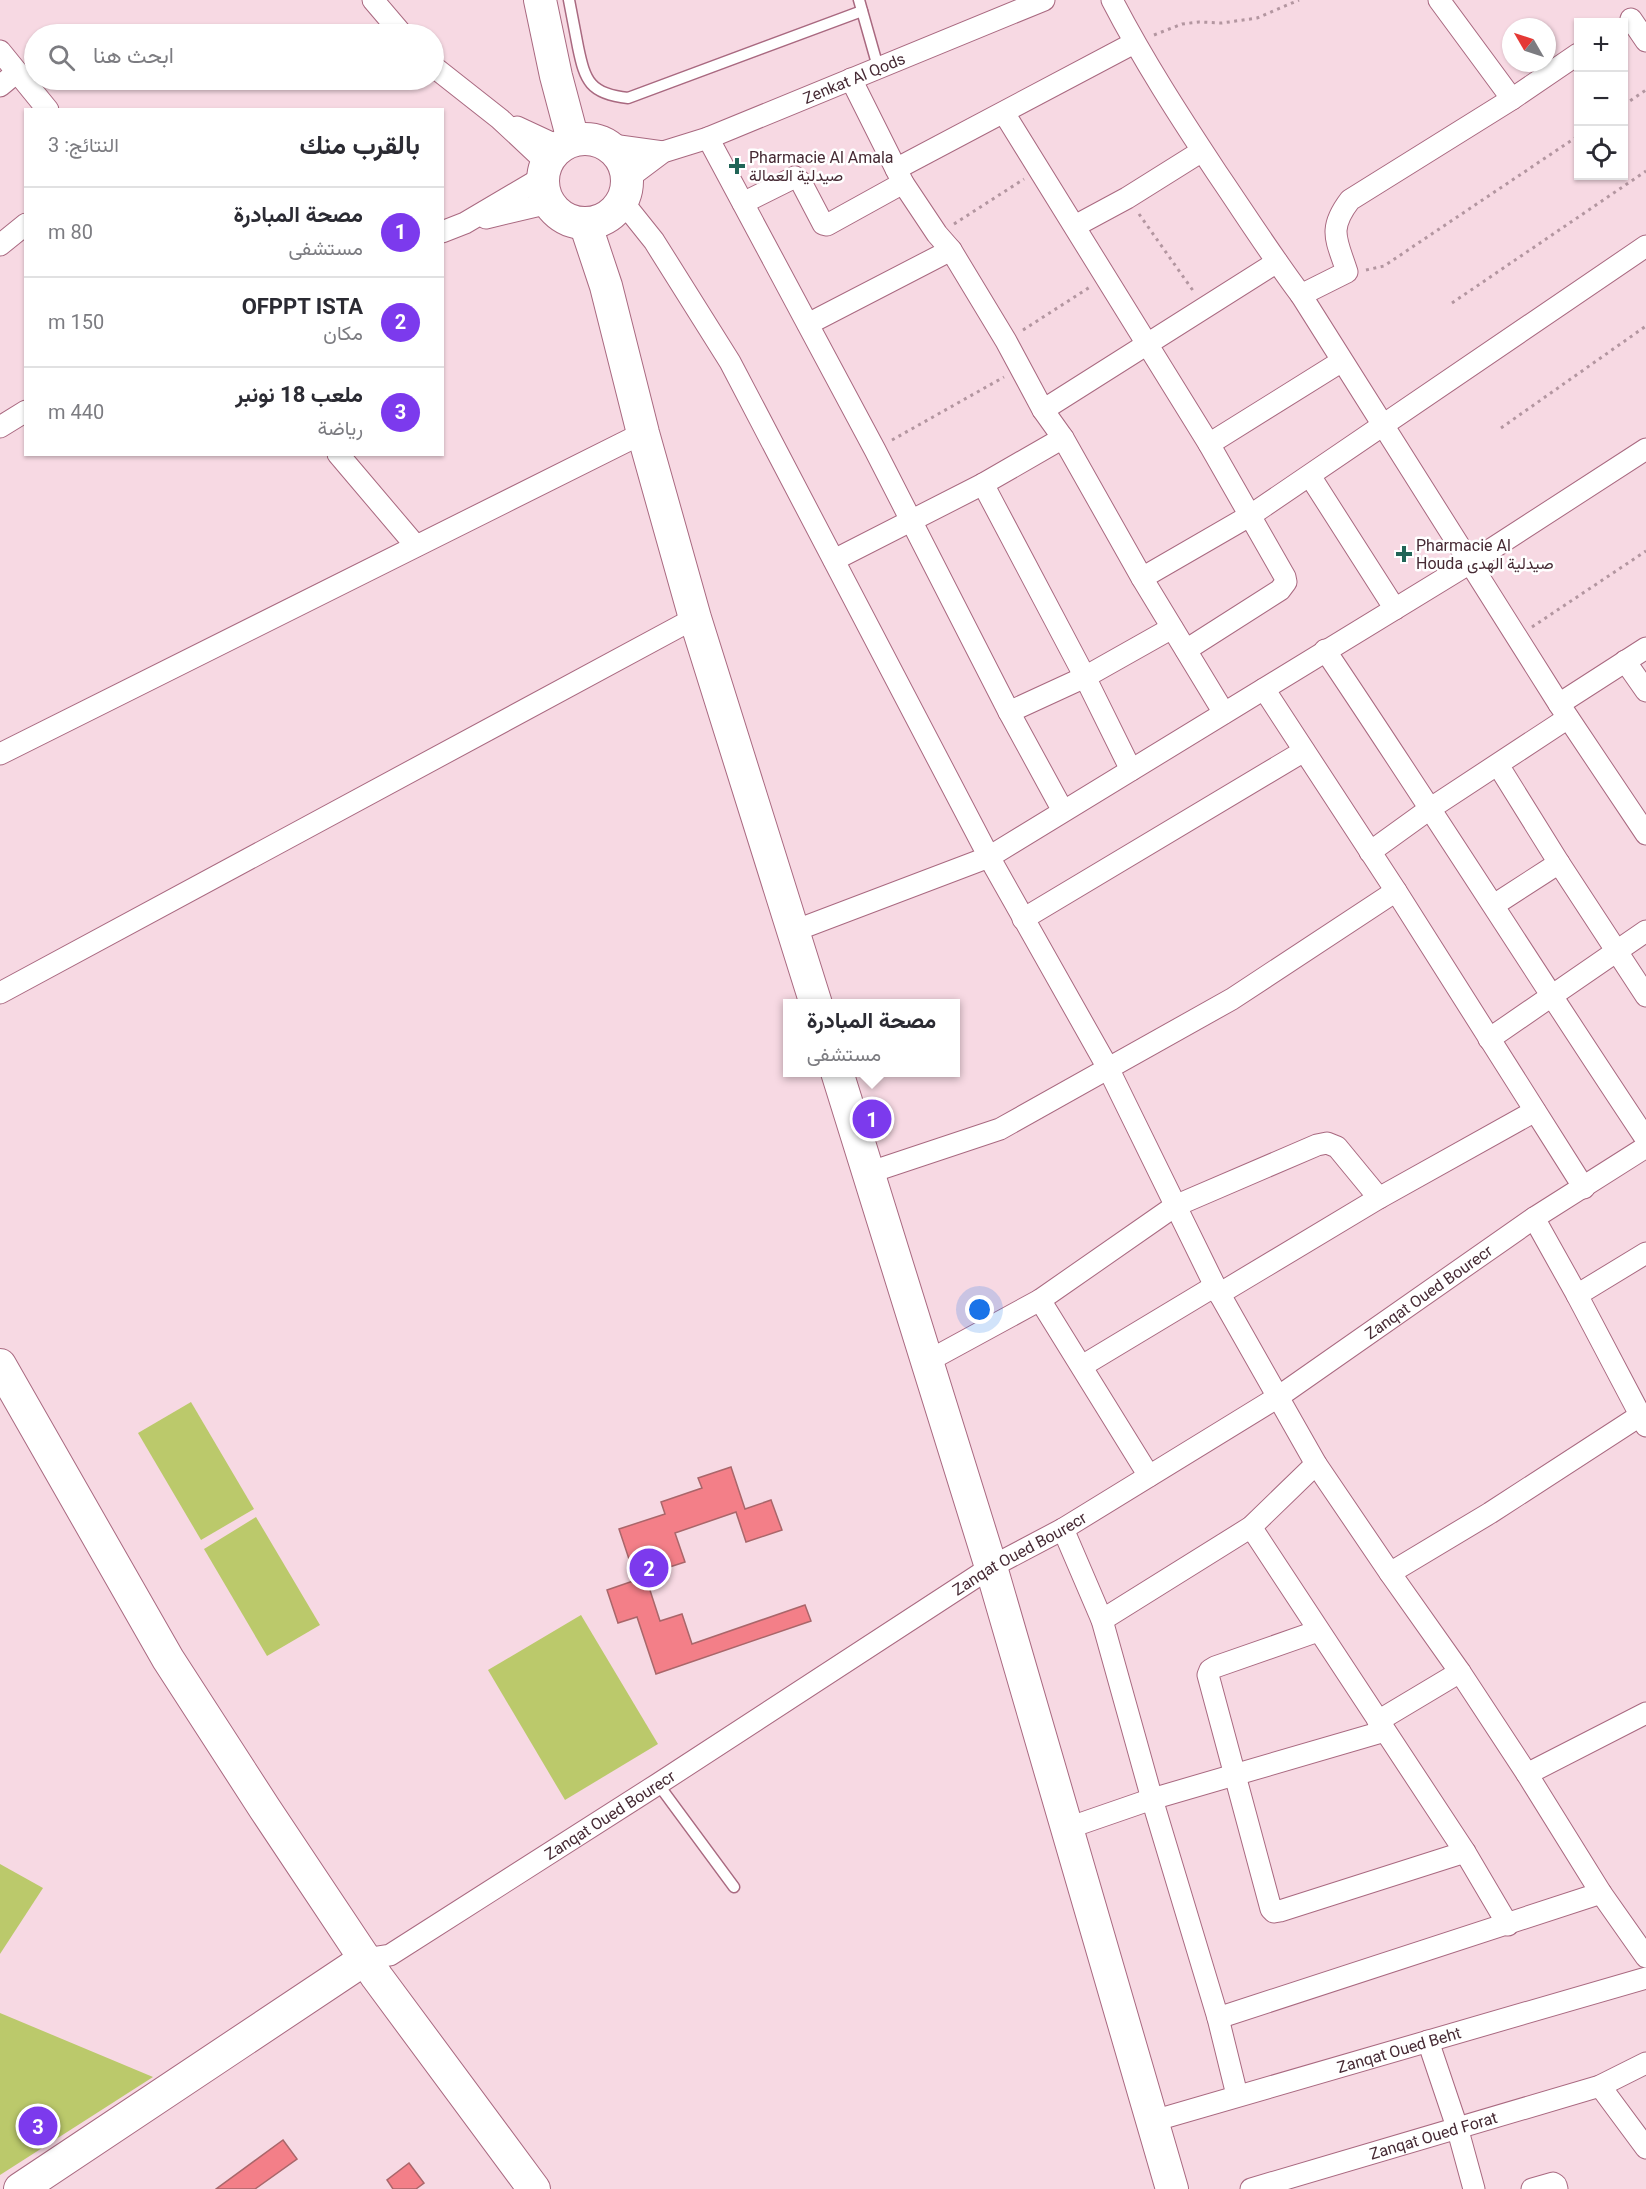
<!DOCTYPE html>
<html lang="ar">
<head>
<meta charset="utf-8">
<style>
	:root { --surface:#fff; --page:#f2f2f3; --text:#2b2b33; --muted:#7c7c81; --line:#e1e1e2; --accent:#7c3aed }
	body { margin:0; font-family:Roboto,Vazirmatn,sans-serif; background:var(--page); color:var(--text); direction:rtl }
	.controls { position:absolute; right:18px; top:18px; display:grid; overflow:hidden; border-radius:0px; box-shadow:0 2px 4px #0004 }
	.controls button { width:54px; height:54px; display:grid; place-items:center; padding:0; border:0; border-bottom:2px solid var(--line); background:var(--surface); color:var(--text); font:30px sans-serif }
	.compass { position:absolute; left:1502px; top:18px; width:54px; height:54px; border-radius:50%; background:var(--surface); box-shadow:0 2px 4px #0004; rotate:309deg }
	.you { position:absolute; left:980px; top:1310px; width:21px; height:21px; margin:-15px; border:4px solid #fff; border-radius:50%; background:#1a73e8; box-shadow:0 0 0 9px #1a73e833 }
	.badge { display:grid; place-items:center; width:39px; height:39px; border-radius:50%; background:var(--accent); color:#fff; font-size:20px; font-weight:700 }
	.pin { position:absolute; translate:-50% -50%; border:3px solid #fff; box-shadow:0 2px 6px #0006 }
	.popup { position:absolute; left:783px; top:999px; width:177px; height:78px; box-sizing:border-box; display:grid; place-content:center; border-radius:0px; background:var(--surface); filter:drop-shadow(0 2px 4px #0005); font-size:20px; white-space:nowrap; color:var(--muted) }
	.popup b { font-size:22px; color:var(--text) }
	.popup::after { content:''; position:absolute; left:50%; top:100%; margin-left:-12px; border:12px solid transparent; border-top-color:var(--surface) }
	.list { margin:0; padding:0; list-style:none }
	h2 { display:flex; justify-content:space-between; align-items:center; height:78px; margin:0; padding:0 24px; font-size:26px }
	h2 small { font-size:20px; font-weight:400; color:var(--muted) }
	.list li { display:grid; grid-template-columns:39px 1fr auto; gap:18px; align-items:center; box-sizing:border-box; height:90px; padding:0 24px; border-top:2px solid var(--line) }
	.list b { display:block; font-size:22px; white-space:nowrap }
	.list p { margin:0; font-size:20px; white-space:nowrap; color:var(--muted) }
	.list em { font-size:20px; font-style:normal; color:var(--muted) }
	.icon { flex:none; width:33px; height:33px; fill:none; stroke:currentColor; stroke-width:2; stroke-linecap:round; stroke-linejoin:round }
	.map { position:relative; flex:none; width:1646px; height:2189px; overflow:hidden; direction:ltr }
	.search { position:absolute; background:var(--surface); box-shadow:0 2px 4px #0004; left:24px; top:24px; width:420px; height:66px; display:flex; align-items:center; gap:15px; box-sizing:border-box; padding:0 21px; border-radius:33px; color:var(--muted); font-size:22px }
	.panel { position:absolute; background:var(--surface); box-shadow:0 2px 4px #0004; left:24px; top:108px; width:420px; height:348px; border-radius:0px; direction:rtl }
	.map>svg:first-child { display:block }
</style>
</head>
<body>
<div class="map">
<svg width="1646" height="2189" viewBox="0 0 1646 2189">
	<rect width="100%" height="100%" fill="#f7d9e3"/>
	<g fill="#bbc96b">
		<path d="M191,1402L254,1509L201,1540L138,1433Z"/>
		<path d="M256,1517L320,1625L267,1656L204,1549Z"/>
		<path d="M581,1615L658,1744L565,1800L488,1670Z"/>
		<path d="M0,1864L43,1888L0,1954Z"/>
		<path d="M0,2013L153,2077L0,2175Z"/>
	</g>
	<g fill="#f37f88" stroke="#a9666a" stroke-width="1.5">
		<path d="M731,1467L745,1509L771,1500L782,1530L746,1542L736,1512L675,1533L685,1562L645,1575L660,1621L682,1614L692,1644L805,1605L811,1621L656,1674L637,1617L618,1623L607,1590L636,1580L619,1529L665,1514L661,1502L702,1488L698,1478Z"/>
		<path d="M283,2140L297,2159L255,2189H216Z"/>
		<path d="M409,2163L424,2183L416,2189H393L387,2180Z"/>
	</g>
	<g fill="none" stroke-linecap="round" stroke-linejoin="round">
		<g stroke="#a96980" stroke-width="13">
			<g id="lane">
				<path d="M569,0C572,16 575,31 578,47C585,81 590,94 628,98L862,11"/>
				<path d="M859,0L878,67"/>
				<path d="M658,1784L734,1887"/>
			</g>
		</g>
		<g stroke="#a96980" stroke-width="23">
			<g id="street">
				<path d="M373,0L402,34"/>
				<path d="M1112,0C1143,60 1180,117 1217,173C1245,214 1271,255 1301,295L1559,704L1646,834"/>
				<path d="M1439,0L1512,99"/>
				<path d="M1631,19L1646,41"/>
				<path d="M0,51L48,110"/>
				<path d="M434,67L500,119L547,163"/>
				<path d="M851,79L903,183L937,234L951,250L1006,341L1043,410L1063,438L1142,578L1224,713"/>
				<path d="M0,86L17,72"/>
				<path d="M1004,113L1209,444L1285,577L1286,582L1280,590L1186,650"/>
				<path d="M517,127L560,147"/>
				<path d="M708,138L875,450L1009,712L1063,811"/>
				<path d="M605,144L663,152"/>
				<path d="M896,169L1134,43"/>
				<path id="s1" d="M627,179L663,152L708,138L1044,0"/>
				<path d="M622,201L654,241L730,362L989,857L1108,1068L1215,1286L1316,1464L1390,1573L1460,1672L1527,1774L1601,1893L1646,1957"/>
				<path d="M743,203L795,177L801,182L823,224L827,225L903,183"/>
				<path d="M486,218L549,203"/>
				<path d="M1075,226L1127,198L1202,151"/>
				<path d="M442,232L465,223L543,177"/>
				<path d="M0,245L26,224"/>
				<path d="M1301,295L1347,272C1337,240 1327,230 1350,200L1512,99L1578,54"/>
				<path d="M808,324L951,250"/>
				<path d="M1043,410L1277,262"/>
				<path d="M0,427L26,411"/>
				<path d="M1209,444L1342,361"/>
				<path d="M338,454L416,546"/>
				<path d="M1310,476L1395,609"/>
				<path d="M983,484L1085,677L1131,770"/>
				<path d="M834,560L983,484L1063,438"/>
				<path d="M1142,578L1251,515L1646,246"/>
				<path d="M1325,650C1434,812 1538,977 1646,1139"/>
				<path d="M1625,661L1646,691"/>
				<path d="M1264,689L1396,891L1584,1188"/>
				<path d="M1559,704L1646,648"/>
				<path d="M1009,712L1085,677L1172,628"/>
				<path d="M0,754L643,433"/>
				<path d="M1498,765L1559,863L1646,996"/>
				<path d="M1370,852L1431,808L1568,718"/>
				<path d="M1494,905L1559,863"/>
				<path d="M1023,919L1304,751"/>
				<path d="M794,931L989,857L1470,563L1646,449"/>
				<path d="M0,993L695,618"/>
				<path d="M1489,1039L1646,931"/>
				<path d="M868,1173L1000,1129L1232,999L1396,891"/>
				<path d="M1534,1218L1577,1295L1646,1426"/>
				<path d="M1219,1294L1379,1198L1535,1111"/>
				<path d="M1577,1295L1646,1253"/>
				<path d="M1040,1300L1149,1476"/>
				<path d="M928,1361L1040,1300L1175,1206L1317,1145L1327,1143L1337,1147L1379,1198"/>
				<path d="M1082,1366L1215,1286"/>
				<path d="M1251,1527L1465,1852L1508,1925"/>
				<path d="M1063,1529L1102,1620L1152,1799L1218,2018L1237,2095"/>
				<path d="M1390,1573L1490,1513L1641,1415"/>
				<path d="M1102,1620L1251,1527L1316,1464"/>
				<path d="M1318,1631L1215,1667L1210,1670L1208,1675L1271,1909L1274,1912L1280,1911L1465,1852"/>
				<path d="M1378,1721L1460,1672"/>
				<path d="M1527,1774L1646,1713"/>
				<path d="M1068,1828L1152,1799L1385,1731"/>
				<path id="s2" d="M365,1959L390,1955L658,1784L991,1567L1063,1529L1278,1397L1534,1218L1646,1147"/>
				<path d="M1218,2018L1601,1893"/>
				<path d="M1428,2041L1457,2127L1474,2189"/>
				<path d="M1600,2086L1646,2148"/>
				<path id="s3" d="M1153,2121L1646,1978"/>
				<path id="s4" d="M1251,2189L1600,2086L1646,2063"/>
				<path d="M1532,2189L1553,2183L1556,2185L1557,2189"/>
			</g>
		</g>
		<g stroke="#a96980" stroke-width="34">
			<g id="secondary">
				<path d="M540,0L556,76L573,140"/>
				<circle cx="585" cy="181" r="42"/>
				<path d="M585,223L606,286L643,433L695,618L816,1004"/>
				<path d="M837,1072L991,1567L1172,2189"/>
				<path d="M0,1365L168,1659L265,1809L377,1977L534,2189"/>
				<path d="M20,2189L365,1959"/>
			</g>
		</g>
		<g stroke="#b396a0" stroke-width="3" stroke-dasharray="3 4.5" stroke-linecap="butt">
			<path d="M1154,35L1182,24L1199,22L1222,23L1257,18L1299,0"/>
			<path d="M1624,105L1646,90"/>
			<path d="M1139,214L1194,292"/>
			<path d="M954,224L1024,179"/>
			<path d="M1366,270L1384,266L1578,136"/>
			<path d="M1452,303L1646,171"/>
			<path d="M1023,330L1090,287"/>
			<path d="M1501,428L1646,326"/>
			<path d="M892,440L1004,377"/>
			<path d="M1532,627L1646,551"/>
		</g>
		<use href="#lane" stroke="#fff" stroke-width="10"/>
		<use href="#street" stroke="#fff" stroke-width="21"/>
		<use href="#secondary" stroke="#fff" stroke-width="32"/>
	</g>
	<g fill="#216557" stroke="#fff" stroke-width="2">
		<path d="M734 157h6v6h6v6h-6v6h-6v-6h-6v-6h6z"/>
		<path d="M1401 545h6v6h6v6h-6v6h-6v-6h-6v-6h6z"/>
	</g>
	<g text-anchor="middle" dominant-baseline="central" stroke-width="5" stroke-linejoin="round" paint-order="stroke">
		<g font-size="16" fill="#462a34" stroke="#fff">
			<text stroke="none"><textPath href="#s1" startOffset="250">Zenkat Al Qods</textPath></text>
			<text stroke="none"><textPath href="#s2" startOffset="1258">Zanqat Oued Bourecr</textPath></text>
			<text stroke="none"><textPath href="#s2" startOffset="772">Zanqat Oued Bourecr</textPath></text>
			<text stroke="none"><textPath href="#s2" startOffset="286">Zanqat Oued Bourecr</textPath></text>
			<text stroke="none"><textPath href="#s3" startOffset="256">Zanqat Oued Beht</textPath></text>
			<text stroke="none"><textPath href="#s4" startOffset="190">Zanqat Oued Forat</textPath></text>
		</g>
		<g font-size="16" fill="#462a34" stroke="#fff" text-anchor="start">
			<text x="749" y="157">Pharmacie Al Amala<tspan x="749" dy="18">صيدلية العمالة</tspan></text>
			<text x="1416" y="545">Pharmacie Al<tspan x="1416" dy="18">Houda صيدلية الهدى</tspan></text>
		</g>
	</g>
</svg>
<div class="controls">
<button>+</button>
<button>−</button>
<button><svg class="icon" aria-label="locate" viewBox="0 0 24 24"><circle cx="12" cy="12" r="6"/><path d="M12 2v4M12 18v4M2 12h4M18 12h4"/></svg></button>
</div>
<svg class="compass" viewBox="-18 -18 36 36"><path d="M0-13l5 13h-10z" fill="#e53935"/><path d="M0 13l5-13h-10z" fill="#7c7c81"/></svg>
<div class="you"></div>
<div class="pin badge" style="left:872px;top:1119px">1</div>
<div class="popup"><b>مصحة المبادرة</b>مستشفى</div>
<div class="pin badge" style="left:649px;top:1568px">2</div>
<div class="pin badge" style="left:38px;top:2126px">3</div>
<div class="search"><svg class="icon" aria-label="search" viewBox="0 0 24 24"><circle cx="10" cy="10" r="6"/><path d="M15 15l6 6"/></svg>ابحث هنا</div>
<section class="panel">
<h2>بالقرب منك<small>النتائج: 3</small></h2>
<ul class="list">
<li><span class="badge">1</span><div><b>مصحة المبادرة</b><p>مستشفى</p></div><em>80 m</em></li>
<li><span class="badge">2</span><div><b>OFPPT ISTA</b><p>مكان</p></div><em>150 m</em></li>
<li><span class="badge">3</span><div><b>ملعب 18 نونبر</b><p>رياضة</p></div><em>440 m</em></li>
</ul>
</section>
</div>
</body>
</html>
